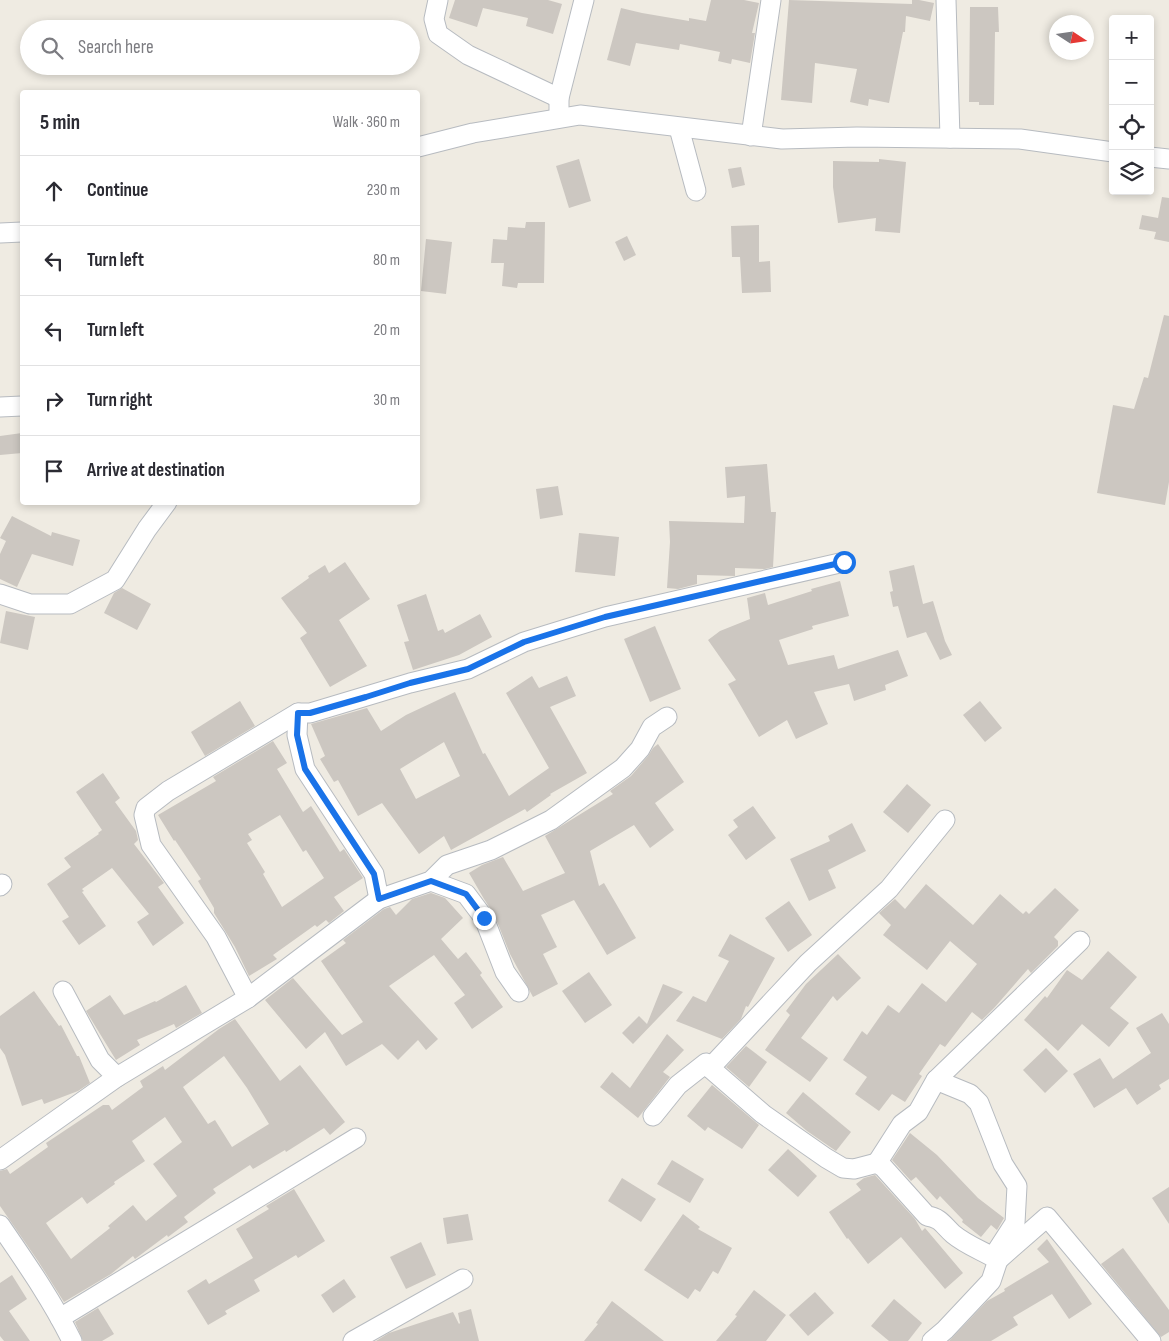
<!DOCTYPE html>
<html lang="en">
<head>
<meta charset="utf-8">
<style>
	:root { --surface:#fff; --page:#f7f7f7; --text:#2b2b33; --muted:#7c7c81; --line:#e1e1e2 }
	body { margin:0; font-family:"Sofia Sans Condensed",sans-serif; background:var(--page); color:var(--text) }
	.controls { position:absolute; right:15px; top:15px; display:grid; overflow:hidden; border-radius:5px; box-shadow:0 2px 8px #0003 }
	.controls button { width:45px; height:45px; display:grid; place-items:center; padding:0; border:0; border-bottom:1px solid var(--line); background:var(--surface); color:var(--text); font:25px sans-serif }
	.compass { position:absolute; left:1049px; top:15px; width:45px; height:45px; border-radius:50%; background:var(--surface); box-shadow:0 2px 8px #0003; rotate:102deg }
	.stop { position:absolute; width:15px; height:15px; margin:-11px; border:4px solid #1a73e8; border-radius:50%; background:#fff }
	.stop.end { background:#1a73e8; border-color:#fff; box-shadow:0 1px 5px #0008 }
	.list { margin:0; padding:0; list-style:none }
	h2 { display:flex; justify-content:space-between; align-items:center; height:65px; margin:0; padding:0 20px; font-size:21px }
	h2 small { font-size:16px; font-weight:400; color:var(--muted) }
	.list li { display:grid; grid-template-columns:32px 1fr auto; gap:15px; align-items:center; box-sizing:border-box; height:70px; padding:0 20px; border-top:1px solid var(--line) }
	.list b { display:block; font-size:19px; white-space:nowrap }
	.list em { font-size:16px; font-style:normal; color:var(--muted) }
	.icon { flex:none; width:28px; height:28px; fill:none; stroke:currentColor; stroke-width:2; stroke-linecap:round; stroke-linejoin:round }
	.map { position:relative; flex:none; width:1169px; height:1341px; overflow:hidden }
	.search { position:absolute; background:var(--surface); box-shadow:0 2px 8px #0003; left:20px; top:20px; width:400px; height:55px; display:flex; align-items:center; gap:12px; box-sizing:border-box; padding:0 18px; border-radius:28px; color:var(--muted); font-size:19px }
	.panel { position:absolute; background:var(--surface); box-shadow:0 2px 8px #0003; left:20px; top:90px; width:400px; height:415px; border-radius:5px }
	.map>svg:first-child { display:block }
</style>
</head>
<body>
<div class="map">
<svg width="1169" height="1341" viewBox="0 0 1169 1341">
	<rect width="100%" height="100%" fill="#efebe2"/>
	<g fill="#ccc7c1" fill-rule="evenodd">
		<path d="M455,0H548L562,4L553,34L526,26L528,18L483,8L477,27L449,18Z"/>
		<path d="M711,0H744L759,3L752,33H755L750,63L732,59L731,64L718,61L720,52L680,44L679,50L636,43L630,66L607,60L621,8L642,13L689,21V18L706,21Z"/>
		<path d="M789,0L912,4V0H919L934,3L930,21L906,16L905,32H903L889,103L869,99L868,106L850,102L857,69L815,63L812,103L781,100Z"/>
		<path d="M970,7H998L999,32H995L994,105H979V102H969Z"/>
		<path d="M579,159L591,201L569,208L556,166Z"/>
		<path d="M879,159L906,162L900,233L875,231L876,218L838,223L833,187V161L879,162Z"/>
		<path d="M741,167L745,185L732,188L728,169Z"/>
		<path d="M1162,197L1169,198V242L1154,239L1156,232L1139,229L1142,215L1158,218Z"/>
		<path d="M526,222H545L544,283H518L517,288L502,286L504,263H491L493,239L507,240L508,227L525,228Z"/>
		<path d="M759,225V262L770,261L771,292L742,293L740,257H732L731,226Z"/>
		<path d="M627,236L636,255L624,261L615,242Z"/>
		<path d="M426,239L452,242L446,294L421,291Z"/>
		<path d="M1164,315L1169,316V482L1165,505L1097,493L1113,405L1134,409L1144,377L1148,378Z"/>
		<path d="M22,433V453L0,455V436Z"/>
		<path d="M767,464L771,512H776L773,567L765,569L735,568V576L697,575V584L678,589L667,588L670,542L669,521L744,523L745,496L727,498L725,467Z"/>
		<path d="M558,486L563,515L540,519L536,489Z"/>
		<path d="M12,516L51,536L52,532L80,540L73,566L32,554L17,587L0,579V554L6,541L0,538Z"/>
		<path d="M579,533L619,537L615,576L575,572Z"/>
		<path d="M345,562L370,599L339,620L367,666L330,687L300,638L307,633L281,598L309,578L308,576L325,565L329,573Z"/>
		<path d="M914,565L923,604L933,601L945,641L952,655L940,660L926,632L907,638L898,606L893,607L890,592L893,591L889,571Z"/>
		<path d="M840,581L849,616L812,626L813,629L779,640L788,665L834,655L838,669L898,650L908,676L885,685L886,690L854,701L849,684L814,692L828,724L796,739L787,720L759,737L728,684L736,680L708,640L720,631L750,619L747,598L765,593L768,605L812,591L811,589Z"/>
		<path d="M122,588L151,604L137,630L104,613L114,593Z"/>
		<path d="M426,594L438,631L443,629L445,633L480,614L492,637L459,655L413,670L404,642L409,641L397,605Z"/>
		<path d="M6,611L35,617L28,650L0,643Z"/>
		<path d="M655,626L681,689L650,702L624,639Z"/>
		<path d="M532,676L539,688L567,676L576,696L550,707L587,773L550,794L551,795L527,812L525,809L451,850L444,836L419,854L382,803L358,816L338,780L334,782L320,759L325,756L311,724L367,708L381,731L406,715L455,692L483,754L485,753L509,796L549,768L506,693ZM444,742L460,776L416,799L400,769Z"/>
		<path d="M240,701L255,726L205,756L191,732Z"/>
		<path d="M980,701L1002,728L985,742L963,715Z"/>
		<path d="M273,741L287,763L277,769L303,812L311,806L340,852L344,849L363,878L334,897L344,911L329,923L326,920L317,927L315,925L273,955L277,959L249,976L235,947L214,913V908L198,881L201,879L175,840L174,841L158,815L216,781L213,777ZM280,815L303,852L306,850L324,878L282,907L263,874L265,872L247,843L252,840L248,834Z"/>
		<path d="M658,744L684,782L655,803L674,830L650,848L634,825L590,851L599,886L604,883L636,938L607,955L574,900L541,915L557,947L543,954L558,984L533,997L510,954L494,914L484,899L469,873L482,865L503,857L523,891L565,873L545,836L613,794L610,791L631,776L648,756L653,748Z"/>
		<path d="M103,773L120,798L115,802L136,831L138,840L134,844L164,883L158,887L184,923L153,946L137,922L149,914L112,868L82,889L84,891L82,892L106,926L79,945L62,921L69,917L47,884L71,867L64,858L99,834L98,833L102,830L76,792Z"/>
		<path d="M907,784L931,805L908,833L883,812Z"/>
		<path d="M753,806L776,838L746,860L728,835L738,827L733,820Z"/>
		<path d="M852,823L866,851L828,870L836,888L809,901L790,859L830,841L828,836Z"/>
		<path d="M926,884L973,925L1000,894L1023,914L1026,911L1029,914L1055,888L1079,910L1054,937L1058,941V946L1031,973L1028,969L995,1007L982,1020L972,1012L945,1047L940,1044L919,1074L922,1076L905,1102L892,1094L879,1111L855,1094L867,1077L843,1060L862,1031L867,1035L888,1005L899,1013L922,983L946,1002L977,964L950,941L927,970L883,935L891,925L879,913L895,899L905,909Z"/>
		<path d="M431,893L445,898L463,918L441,939L458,959L466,952L482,973L480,975L503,1007L472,1029L454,1003L465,995L434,955L389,986L438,1039L426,1050L418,1040L398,1060L382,1044L346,1066L325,1032L306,1049L265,1000L293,978L342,1035L363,1022L321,961L346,943L343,940L384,909L390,907L396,915L412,899Z"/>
		<path d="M789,901L812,935L788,952L765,918Z"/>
		<path d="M730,934L775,958L748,1007L746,1006L741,1019L722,1039L676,1021L693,996L706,1002L729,961L718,956Z"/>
		<path d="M1108,951L1137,977L1110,1008L1129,1023L1109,1047L1082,1024L1058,1051L1024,1020L1045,996L1047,998L1067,970L1082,980Z"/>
		<path d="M838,954L861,978L837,1001L833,996L801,1038L828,1058L810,1082L765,1050L790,1015L786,1011L806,984Z"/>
		<path d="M589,972L612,1005L585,1023L562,991Z"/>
		<path d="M663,984L683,992L633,1044L622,1033L639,1016L647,1024Z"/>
		<path d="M186,985L202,1013L176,1028L174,1024L137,1040L140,1045L116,1060L86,1011L110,995L124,1015L155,1001L156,1002Z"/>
		<path d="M34,991L59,1026L61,1025L77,1056H79L90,1083L78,1091L44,1104L42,1099L22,1106L5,1055L0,1048V1016Z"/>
		<path d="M1162,1013L1169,1024V1079L1159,1085L1161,1089L1137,1105L1126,1088L1094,1108L1073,1074L1100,1058L1113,1079L1151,1053L1136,1028Z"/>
		<path d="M235,1019L280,1081L300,1065L345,1122L330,1135L324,1128L286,1152L285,1150L253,1169L250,1165L213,1189L216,1193L184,1217L188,1222L168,1237L167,1235L135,1259L133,1256L111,1274L64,1302L38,1261L0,1206V1171L7,1169L10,1174L48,1147L46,1143L103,1105H109L112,1110L143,1087L140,1081L163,1066L165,1070L219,1029ZM224,1056L247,1088L269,1124L232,1147L215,1120L208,1124L183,1087ZM165,1117L182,1142L153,1164L177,1196L146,1221L133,1205L108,1226L110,1228L71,1259L46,1223L82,1197L87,1204L115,1184L114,1182L145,1161L132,1141Z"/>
		<path d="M667,1034L684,1050L663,1072L670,1077L638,1118L600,1087L612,1072L630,1088Z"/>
		<path d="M746,1046L767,1062L749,1087L726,1067Z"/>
		<path d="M1046,1048L1068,1071L1045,1093L1023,1070Z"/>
		<path d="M712,1085L759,1125L742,1149L708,1127L705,1131L687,1116Z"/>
		<path d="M803,1092L851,1132L836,1151L807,1131L786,1113Z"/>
		<path d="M910,1133L937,1155L978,1198L1004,1218L997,1230L991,1225L981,1237L962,1222L963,1220L940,1196L937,1200L916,1177L911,1181L892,1160Z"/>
		<path d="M788,1149L817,1176L798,1197L768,1170Z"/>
		<path d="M672,1160L704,1179L690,1203L657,1184Z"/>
		<path d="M875,1175L915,1219L922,1231L925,1228L963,1273L945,1289L901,1237L868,1264L848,1238L847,1239L829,1212L861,1190L856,1184L864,1178Z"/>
		<path d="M622,1178L656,1199L641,1222L608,1201Z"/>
		<path d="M1169,1187V1224L1152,1198Z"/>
		<path d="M294,1189L325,1241L298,1258L296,1255L254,1280L260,1291L225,1311L227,1314L208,1325L187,1291L206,1279L209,1284L253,1258L236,1229L269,1209L266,1206Z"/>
		<path d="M468,1214L473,1240L447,1244L443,1218Z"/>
		<path d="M683,1214L700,1227L698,1229L732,1248L718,1274L713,1271L700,1292L695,1289L688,1299L644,1270Z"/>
		<path d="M1047,1239L1092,1304L1069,1319L1052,1294L1013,1317L1018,1325L991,1341H949L987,1301L1005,1291L1004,1289L1049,1262L1037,1249Z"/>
		<path d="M421,1242L436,1275L406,1289L390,1257Z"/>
		<path d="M1123,1248L1169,1310V1332L1161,1337L1101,1264Z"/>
		<path d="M12,1275L27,1299L9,1311L30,1341H4L0,1336V1283Z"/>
		<path d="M344,1279L356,1297L333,1313L321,1295Z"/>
		<path d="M754,1290L786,1315L766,1341H716L737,1316L735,1315Z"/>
		<path d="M815,1292L834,1313L808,1336L789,1315Z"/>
		<path d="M894,1299L922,1323L908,1341H889L871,1326Z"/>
		<path d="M612,1301L664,1341H584L598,1324L596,1323Z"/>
		<path d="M98,1308L114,1334L102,1341H83L75,1322Z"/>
		<path d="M471,1309L479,1341H376L389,1333L453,1312L459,1324L460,1323L458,1313Z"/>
	</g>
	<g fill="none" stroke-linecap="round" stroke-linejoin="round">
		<g stroke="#b7bbc0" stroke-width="21">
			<g id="street">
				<path d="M438,0L434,19L438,34L468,55L559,98"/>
				<path d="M946,0L950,138"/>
				<path d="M559,111V98L584,0"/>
				<path d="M679,128L696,191"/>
				<path d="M751,136L771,0"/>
				<path d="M418,147L473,133L580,115L782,139L857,137L1020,139L1113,152"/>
				<path d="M1150,157L1169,159"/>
				<path d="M0,233L22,232"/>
				<path d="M0,407L22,406"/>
				<path d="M0,594L30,604H70L115,580L147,529L167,502"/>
				<path d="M431,881L466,894L484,918L505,972L519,992"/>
				<path d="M0,886L2,884"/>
				<path d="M379,899L374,874L305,769L297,735L298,713H310L410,683L468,669L524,642L605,617L844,562"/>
				<path d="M63,991L100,1060L117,1077"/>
				<path d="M248,998L216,937L151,845L144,815L146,808L168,791L298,713"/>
				<path d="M710,1068L808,963L889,889L945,820"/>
				<path d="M936,1080L1080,941"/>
				<path d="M653,1116L678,1085L706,1063L710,1068L763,1114L826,1158L843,1168L854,1169L877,1163L883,1167L927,1216C941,1218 943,1225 953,1234C966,1245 983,1251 998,1260L991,1281L945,1330L932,1341"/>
				<path d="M0,1160L117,1077L248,998L379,899L431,881L447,865L491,850L551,820L623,768L640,749L652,727L667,717"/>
				<path d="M877,1163L902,1124L918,1112L936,1080L970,1094L979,1103L1003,1164L1017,1186L1015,1223L993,1257"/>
				<path d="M0,1225C26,1263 52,1300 72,1341"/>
				<path d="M999,1259L1047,1217L1151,1341"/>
				<path d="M60,1318L356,1138"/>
				<path d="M353,1341L463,1279"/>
			</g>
		</g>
		<use href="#street" stroke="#fff" stroke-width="19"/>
	</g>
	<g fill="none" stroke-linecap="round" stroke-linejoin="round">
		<path stroke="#1a73e8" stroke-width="6" d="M484,918L466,894L431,881L379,899L374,874L305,769L297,735L298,713H310L366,697L410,683L468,669L524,642L605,617L844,562"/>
	</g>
</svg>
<div class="controls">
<button>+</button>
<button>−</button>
<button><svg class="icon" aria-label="locate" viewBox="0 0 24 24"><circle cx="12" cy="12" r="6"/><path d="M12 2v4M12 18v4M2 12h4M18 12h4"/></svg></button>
<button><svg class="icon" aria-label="layers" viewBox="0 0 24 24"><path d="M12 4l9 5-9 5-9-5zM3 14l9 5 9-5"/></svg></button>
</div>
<svg class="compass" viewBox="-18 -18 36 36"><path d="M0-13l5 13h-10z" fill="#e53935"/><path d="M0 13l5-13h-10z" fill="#7c7c81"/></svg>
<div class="stop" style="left:844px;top:562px"></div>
<div class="stop end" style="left:484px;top:918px"></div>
<div class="search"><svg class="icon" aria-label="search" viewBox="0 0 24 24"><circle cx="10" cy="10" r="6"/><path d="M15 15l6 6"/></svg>Search here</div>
<section class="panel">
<h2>5 min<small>Walk · 360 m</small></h2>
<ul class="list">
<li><svg class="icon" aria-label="ahead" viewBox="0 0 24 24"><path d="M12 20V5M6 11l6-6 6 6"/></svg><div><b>Continue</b></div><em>230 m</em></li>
<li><svg class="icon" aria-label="left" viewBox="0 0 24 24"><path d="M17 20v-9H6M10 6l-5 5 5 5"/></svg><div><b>Turn left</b></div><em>80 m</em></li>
<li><svg class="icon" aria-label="left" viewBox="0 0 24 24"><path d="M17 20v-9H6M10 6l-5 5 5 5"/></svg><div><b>Turn left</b></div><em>20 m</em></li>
<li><svg class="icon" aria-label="right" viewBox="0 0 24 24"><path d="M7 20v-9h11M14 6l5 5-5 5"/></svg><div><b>Turn right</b></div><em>30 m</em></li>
<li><svg class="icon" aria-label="arrive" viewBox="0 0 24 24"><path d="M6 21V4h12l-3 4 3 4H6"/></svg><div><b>Arrive at destination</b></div></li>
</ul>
</section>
</div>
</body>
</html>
